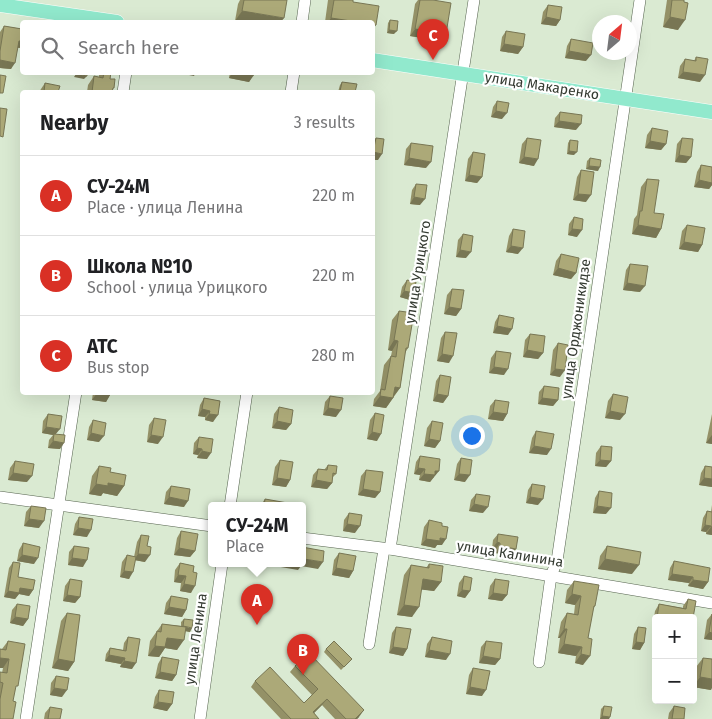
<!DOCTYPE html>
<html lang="en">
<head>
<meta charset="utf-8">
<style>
	:root { --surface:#fff; --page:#f2f2f2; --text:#202124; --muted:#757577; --line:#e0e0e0; --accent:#d93025 }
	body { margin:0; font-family:"Fira Sans",sans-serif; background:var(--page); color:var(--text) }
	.controls { position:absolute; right:15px; bottom:15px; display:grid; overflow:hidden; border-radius:5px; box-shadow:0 5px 20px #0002 }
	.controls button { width:45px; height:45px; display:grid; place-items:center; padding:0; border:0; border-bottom:1px solid var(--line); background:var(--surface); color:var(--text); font:25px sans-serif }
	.compass { position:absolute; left:592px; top:15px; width:45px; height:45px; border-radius:50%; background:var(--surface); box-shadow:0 5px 20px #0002; rotate:28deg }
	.you { position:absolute; left:471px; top:435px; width:18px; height:18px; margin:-12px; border:4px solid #fff; border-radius:50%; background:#1a73e8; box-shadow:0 0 0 8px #1a73e833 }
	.badge { display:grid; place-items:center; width:32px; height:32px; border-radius:50%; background:var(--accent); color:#fff; font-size:16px; font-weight:700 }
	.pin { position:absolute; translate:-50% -41px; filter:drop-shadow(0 1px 2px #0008) }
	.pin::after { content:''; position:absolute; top:26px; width:18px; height:15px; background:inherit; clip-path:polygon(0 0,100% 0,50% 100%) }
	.popup { position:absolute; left:208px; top:502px; width:98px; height:65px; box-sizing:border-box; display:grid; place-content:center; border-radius:5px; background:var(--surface); filter:drop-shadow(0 1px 4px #0005); font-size:16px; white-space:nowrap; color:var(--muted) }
	.popup b { font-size:19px; color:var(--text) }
	.popup::after { content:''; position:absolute; left:50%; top:100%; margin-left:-10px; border:10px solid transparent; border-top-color:var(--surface) }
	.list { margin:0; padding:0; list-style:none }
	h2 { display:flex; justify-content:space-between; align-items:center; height:65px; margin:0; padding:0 20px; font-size:21px }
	h2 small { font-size:16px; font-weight:400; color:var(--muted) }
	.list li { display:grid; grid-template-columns:32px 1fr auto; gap:15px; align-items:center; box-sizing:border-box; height:80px; padding:0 20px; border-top:1px solid var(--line) }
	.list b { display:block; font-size:19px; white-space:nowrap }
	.list p { margin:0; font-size:16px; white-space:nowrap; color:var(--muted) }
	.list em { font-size:16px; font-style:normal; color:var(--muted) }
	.icon { flex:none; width:28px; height:28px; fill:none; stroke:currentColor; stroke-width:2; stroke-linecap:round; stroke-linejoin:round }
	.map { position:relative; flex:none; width:712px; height:719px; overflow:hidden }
	.search { position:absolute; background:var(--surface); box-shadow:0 5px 20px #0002; left:20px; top:20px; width:355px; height:55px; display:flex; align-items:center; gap:12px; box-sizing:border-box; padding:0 18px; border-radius:5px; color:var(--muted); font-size:19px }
	.panel { position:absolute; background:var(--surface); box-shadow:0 5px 20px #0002; left:20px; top:90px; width:355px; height:305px; border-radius:5px }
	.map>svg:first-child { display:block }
</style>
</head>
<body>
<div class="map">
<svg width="712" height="719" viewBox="0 0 712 719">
	<rect width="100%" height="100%" fill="#daead2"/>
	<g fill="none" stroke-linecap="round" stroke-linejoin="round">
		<g stroke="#56644f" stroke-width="12">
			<g id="minor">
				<path d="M302,22L305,0"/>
				<path d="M123,92L126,72"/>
				<path d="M291,92L294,72"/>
				<path d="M0,497L212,526"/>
				<path d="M230,506L247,392"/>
				<path d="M302,538L390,549L712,603"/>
				<path d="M390,549L474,0"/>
				<path d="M369,644L384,549"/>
				<path d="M539,662L551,576L557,561L640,0"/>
				<path d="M26,719L76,392"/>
				<path d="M200,719L222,564"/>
			</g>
		</g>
		<g stroke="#fff" stroke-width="15">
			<g id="major">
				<path d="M0,5L117,22"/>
				<path d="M372,60L712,112"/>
			</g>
		</g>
		<use href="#minor" stroke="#fff" stroke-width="11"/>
		<use href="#major" stroke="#91e9cd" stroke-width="14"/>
	</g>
	<g fill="#949167">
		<path d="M240,0H287L235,21L238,4Z"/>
		<path d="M328,0H353V2L372,22H325Z"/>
		<path d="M418,0H433L446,34L441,41L410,36L415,4Z"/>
		<path d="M667,0H684L678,30L663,27Z"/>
		<path d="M548,5L560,20L556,26L541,24L543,12Z"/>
		<path d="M390,20L394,34L387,33L388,23Z"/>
		<path d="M4,26L22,29V48H17L11,69L0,68V32Z"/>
		<path d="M506,31L523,47L518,54L500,51L502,37Z"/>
		<path d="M571,39L586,61L565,58L567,46Z"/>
		<path d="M696,57L700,82L678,78L680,66L685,59L694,61Z"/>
		<path d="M99,72H111L110,79L112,92H87L88,85L94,76L99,77Z"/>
		<path d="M230,72H254L249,82L229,78Z"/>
		<path d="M342,82L355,92H338L340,85Z"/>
		<path d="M45,83L58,92H39Z"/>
		<path d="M497,101L502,119L491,117L493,107Z"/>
		<path d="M560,112L576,130L554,127L555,118Z"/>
		<path d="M652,128L666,144L661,150L645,148L647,135Z"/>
		<path d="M376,138L378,160H372V142Z"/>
		<path d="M527,138L534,166L519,163L522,144Z"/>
		<path d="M682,138L691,157L686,163L675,162L677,144Z"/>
		<path d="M570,140L574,155L567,154L568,143Z"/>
		<path d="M411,143L426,168L404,165L406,149Z"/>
		<path d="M473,152L482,177L477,183L465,181L468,159Z"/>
		<path d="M590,158L598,171L586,169L587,161Z"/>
		<path d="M701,165L712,167V185L709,189L694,187L697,172Z"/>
		<path d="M581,170L586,202L573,200L577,177Z"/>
		<path d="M647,179L654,213L661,229L656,238L632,234L634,219L637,215L641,187Z"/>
		<path d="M416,184L420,205L410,204L412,190Z"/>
		<path d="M574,217L577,237L568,235L569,224Z"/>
		<path d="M687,225L702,245L698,252L679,249L682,231Z"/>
		<path d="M513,229L518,254L506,252L509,236Z"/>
		<path d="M463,234L466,258L456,257L458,240Z"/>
		<path d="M561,254L576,273L571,279L553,275L556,261Z"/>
		<path d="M630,264L640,292L623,290L626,270Z"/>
		<path d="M407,280L414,293L410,300L400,297L402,287Z"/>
		<path d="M452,289L461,309L456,316L444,314L447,295Z"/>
		<path d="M399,311L408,348L405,353L400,388L386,408L373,406L374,399L380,391L384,365L391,356L392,351L388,350L392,320Z"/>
		<path d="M499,315L508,335L493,333L495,322Z"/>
		<path d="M445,332L449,363L437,361L441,338Z"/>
		<path d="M530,334L543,353L538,359L523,357L525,340Z"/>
		<path d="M558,343L560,377L550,375L553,350Z"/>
		<path d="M496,351L504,375L489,373L491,358Z"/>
		<path d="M440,375L448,396L443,403L433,401L436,381Z"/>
		<path d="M544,386L558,400L553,406L538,404L539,392Z"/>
		<path d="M93,392H111L110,395L106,402L92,400Z"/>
		<path d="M613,394L620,420L605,418L608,401Z"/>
		<path d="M330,396L336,417L323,415L325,402Z"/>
		<path d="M204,398L220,401L213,422L205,420V417L198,416L200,405Z"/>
		<path d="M495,400L507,414L503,421L488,419L490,406Z"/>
		<path d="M279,407L291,424L286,430L272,428L274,414Z"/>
		<path d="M375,413L377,441L367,439L370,420Z"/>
		<path d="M48,414L56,434L60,449L48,448L49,440L53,435L42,433L43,421Z"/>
		<path d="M712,414V444L706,443Z"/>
		<path d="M154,418L158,444L147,442L149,425Z"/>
		<path d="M93,420L99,442L87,440L89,427Z"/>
		<path d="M432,421L440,441L435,448L424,446L427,428Z"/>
		<path d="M536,431L547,455L529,453L532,438Z"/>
		<path d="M199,437L207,459L197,458L198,455L193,454L194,443Z"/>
		<path d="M601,446L611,461L606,467L595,466L596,453Z"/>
		<path d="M420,456L434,478H433L430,482L419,480L420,475L414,474L416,462Z"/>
		<path d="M461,458L465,482L454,480L457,464Z"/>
		<path d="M280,460L290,480L286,487L272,485L275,467Z"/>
		<path d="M15,461L27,482L8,480L10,468Z"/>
		<path d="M328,465L336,474L332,478V483L327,489L311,487L313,475L318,469L324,470Z"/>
		<path d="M99,466L110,472L124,486L117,496L103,493L101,496L89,494L92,476Z"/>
		<path d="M705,466L712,467V487L699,485L701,473Z"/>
		<path d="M366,470L380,492L375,498L358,495L361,476Z"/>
		<path d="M532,484L538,505L526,503L528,490Z"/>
		<path d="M171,486L184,507L164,504L166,492Z"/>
		<path d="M599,491L606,514L593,513L595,498Z"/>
		<path d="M476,494L483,513L469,511L471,500Z"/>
		<path d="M265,499L299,506H260Z"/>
		<path d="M712,505V535L706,534V532L701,531L703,518L707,511L711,512Z"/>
		<path d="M31,506L39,528L24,526L26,512Z"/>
		<path d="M349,513L355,533L343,531L344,520Z"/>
		<path d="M79,517L87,537L73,535L75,524Z"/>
		<path d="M429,520L442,545H437L435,548L421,545L424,527Z"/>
		<path d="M181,531L195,551L190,557L174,555L177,538Z"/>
		<path d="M498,534L511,555L495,553L496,549H492L493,540Z"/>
		<path d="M141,535L145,562L135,560L129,579L120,577L122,562L127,555L134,557L137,542Z"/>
		<path d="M23,543L34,564L17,561L19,550Z"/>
		<path d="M74,546L83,567L68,565L69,552Z"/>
		<path d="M607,546L632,574L598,569L600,556Z"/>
		<path d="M339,553L353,571L349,578L332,575L334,560Z"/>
		<path d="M674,561L708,582L703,589L688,586L689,583L668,580L670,568Z"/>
		<path d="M13,562L18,577L33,590L29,596L19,594L15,599L4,597L9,568Z"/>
		<path d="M180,563L194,566L191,593L180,591L181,583L174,582L175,570Z"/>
		<path d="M429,564L441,582L434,591L421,589L412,617L397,615L404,575L411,565L426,568Z"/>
		<path d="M464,576L470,591L465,598L457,596L459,583Z"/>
		<path d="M70,579L80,597L75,603L63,601L65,586Z"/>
		<path d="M495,579L507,595L502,601L488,599L490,586Z"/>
		<path d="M574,581L595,606L593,609L583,665L575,663L576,656L558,653L560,638H558L561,622L567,613L574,614L575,605L565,603L567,590Z"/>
		<path d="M171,596L186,610L182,617L164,614L166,603Z"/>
		<path d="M688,599L693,618H656V625L653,624L655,611L659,604L683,608V606Z"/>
		<path d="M17,604L28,619L23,626L10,623L12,610Z"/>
		<path d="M67,613L74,662L68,671L52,668L61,621Z"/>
		<path d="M712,614V640L704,639L707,620Z"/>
		<path d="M184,619L190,632L185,631L177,650L165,648L159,657L148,656L150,641L162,624L181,626V622Z"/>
		<path d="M396,627L407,649L403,656L389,653L392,633Z"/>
		<path d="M638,627L644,643L640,650L632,649L634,634Z"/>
		<path d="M128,637L132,669L120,667L121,664L105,661L106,654L110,648L123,650L124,643Z"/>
		<path d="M432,637L446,660L425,657L427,644Z"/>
		<path d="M8,641L15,691L0,719V672L2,673L3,668H0V649H2Z"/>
		<path d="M486,641L500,659L495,665L479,663L481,647Z"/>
		<path d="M326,649L352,659L341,670L324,652Z"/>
		<path d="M162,657L176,675L172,681L155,678L158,664Z"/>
		<path d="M703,658L711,690L693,687L696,667Z"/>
		<path d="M295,666L359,717L357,719H335L322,705L314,713L319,719H281L251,687L255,681L304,703L312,695L290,672Z"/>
		<path d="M473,668L482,696L466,694L469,675Z"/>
		<path d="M56,676L62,697L50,695L51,683Z"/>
		<path d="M159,690L172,704L167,711L153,708L155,697Z"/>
		<path d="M604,706L609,719H600L601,709Z"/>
		<path d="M674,706L684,719H668L669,713Z"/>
		<path d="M50,707L60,719H44L45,713Z"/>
	</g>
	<g fill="#787654">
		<path d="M242,11L284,18L281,22H243L235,21Z"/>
		<path d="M546,17L560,20L556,26L541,24Z"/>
		<path d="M670,17L685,20L678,30L663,27Z"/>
		<path d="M331,18L358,22H328Z"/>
		<path d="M372,25H376L372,31Z"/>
		<path d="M415,29L446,34L441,41L410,36Z"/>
		<path d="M389,30L397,31L394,34L387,33Z"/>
		<path d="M19,41H22V48L14,47Z"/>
		<path d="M504,44L523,47L518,54L500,51Z"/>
		<path d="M569,51L591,55L586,61L565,58Z"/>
		<path d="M0,60L15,63L11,69L0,68Z"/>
		<path d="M185,72H196L194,76L184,74Z"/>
		<path d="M233,72H237L254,75L249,82L229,78Z"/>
		<path d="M683,72L705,75L700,82L678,78Z"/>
		<path d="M76,74L87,76L84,79L74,77Z"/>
		<path d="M496,111L507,113L502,119L491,117Z"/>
		<path d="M559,121L581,124L576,130L554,127Z"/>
		<path d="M650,141L666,144L661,150L645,148Z"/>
		<path d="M569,151L577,152L574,155L567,154Z"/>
		<path d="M373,152L382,154L378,160H372V154Z"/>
		<path d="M679,155L691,157L686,163L675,162Z"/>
		<path d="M524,157L538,159L534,166L519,163Z"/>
		<path d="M409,158L431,162L426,168L404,165Z"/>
		<path d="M589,166L600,167L598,171L586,169Z"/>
		<path d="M469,175L482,177L477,183L465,181Z"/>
		<path d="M699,180L712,183V185L709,189L694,187Z"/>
		<path d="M578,194L591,195L586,202L573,200Z"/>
		<path d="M414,197L425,199L420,205L410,204Z"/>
		<path d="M638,225L661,229L656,238L632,234Z"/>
		<path d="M572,229L582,230L577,237L568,235Z"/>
		<path d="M684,242L702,245L698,252L679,249Z"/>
		<path d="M511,246L523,248L518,254L506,252Z"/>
		<path d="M460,250L471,252L466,258L456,257Z"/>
		<path d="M558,268L576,273L571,279L553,275Z"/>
		<path d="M627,283L645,286L640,292L623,290Z"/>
		<path d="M404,291L414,293L410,300L400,297Z"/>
		<path d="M449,307L461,309L456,316L444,314Z"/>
		<path d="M497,326L512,329L508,335L493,333Z"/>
		<path d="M394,340L398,341L392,351L388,350Z"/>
		<path d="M527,350L543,353L538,359L523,357Z"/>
		<path d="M442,354L453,356L449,363L437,361Z"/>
		<path d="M494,367L508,369L504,375L489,373Z"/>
		<path d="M555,369L565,370L560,377L550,375Z"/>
		<path d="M395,387L400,388L393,397Z"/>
		<path d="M50,392H61L60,394Z"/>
		<path d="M154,392H167L166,395L153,394Z"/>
		<path d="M97,393L110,395L106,402L92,400Z"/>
		<path d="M437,394L448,396L443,403L433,401Z"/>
		<path d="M380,396L393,398L386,408L373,406Z"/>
		<path d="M542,398L558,400L553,406L538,404Z"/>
		<path d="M328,408L341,410L336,417L323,415Z"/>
		<path d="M202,409L210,411L205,417L198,416Z"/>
		<path d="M610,411L625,414L620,420L605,418Z"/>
		<path d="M493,412L507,414L503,421L488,419Z"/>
		<path d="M209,414L218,415L213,422L205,420Z"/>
		<path d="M277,421L291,424L286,430L272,428Z"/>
		<path d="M46,427L60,429L55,435L54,434L53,435L42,433Z"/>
		<path d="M372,432L381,434L377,441L367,439Z"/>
		<path d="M91,433L104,436L99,442L87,440Z"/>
		<path d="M151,435L163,437L158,444L147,442Z"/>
		<path d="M712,435V444L706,443Z"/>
		<path d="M429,439L440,441L435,448L424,446Z"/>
		<path d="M53,441L64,443L60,449L48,448Z"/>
		<path d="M534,446L551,449L547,455L529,453Z"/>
		<path d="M197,448L202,449L198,455L193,454Z"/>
		<path d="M202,451L211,453L207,459L197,458Z"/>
		<path d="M600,460L611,461L606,467L595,466Z"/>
		<path d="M418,468L425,469L420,475L414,474Z"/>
		<path d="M435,471H439L430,482L419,480L424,474Z"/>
		<path d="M13,473L32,476L27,482L8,480Z"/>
		<path d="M459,474L470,475L465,482L454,480Z"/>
		<path d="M277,478L290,480L286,487L272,485Z"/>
		<path d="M704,478L712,479V487L699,485Z"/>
		<path d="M316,480L332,483L327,489L311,487Z"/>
		<path d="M108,483L124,486L117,496L103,493L101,496L89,494L96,484Z"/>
		<path d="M363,489L380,492L375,498L358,495Z"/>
		<path d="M169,497L188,501L184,507L164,504Z"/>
		<path d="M530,497L543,499L538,505L526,503Z"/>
		<path d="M474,504L488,507L483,513L469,511Z"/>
		<path d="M597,506L611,508L606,514L593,513Z"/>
		<path d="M29,519L44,521L39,528L24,526Z"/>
		<path d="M347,524L360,526L355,533L343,531Z"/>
		<path d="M705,525L711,526L706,532L701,531Z"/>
		<path d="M711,527H712V535L706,534Z"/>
		<path d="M78,528L91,530L87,537L73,535Z"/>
		<path d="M440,538L446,539L442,545H437L435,548L421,545L426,539Z"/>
		<path d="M497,542L500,543L496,549H492Z"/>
		<path d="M500,546L516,549L511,555L495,553Z"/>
		<path d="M179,548L195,551L190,557L174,555Z"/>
		<path d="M138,554L150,555L145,562L134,560Z"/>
		<path d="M22,555L38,558L34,564L17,561Z"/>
		<path d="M72,558L87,560L83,567L68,565Z"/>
		<path d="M304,559L323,562L318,569L301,566L298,570L275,566L277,564H302V562Z"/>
		<path d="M605,559L639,565L632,574L598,569Z"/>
		<path d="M336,568L353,571L349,578L332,575Z"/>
		<path d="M124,571L133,572L129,579L120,577Z"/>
		<path d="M672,574L693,577L689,583L668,580Z"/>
		<path d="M178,575L186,576L181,583L174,582Z"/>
		<path d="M423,579L441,582L434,591L416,589Z"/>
		<path d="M693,580L708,582L703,589L688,586Z"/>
		<path d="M184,584L195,586L191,593L180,591Z"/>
		<path d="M20,588L33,590L29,596L19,594L15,599L4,597L8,591Z"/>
		<path d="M462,590L470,591L465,598L457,596Z"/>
		<path d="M493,593L507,595L502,601L488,599Z"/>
		<path d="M572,594L581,596L575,605L565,603Z"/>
		<path d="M67,595L80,597L75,603L63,601Z"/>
		<path d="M404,605L419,607L412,617L397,615Z"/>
		<path d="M169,607L186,610L182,617L164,614Z"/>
		<path d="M15,617L28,619L23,626L10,623Z"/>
		<path d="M656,620V625L653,624Z"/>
		<path d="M182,627L192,628L190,632L180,630Z"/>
		<path d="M564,629H567L560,638H558Z"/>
		<path d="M709,632L712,633V640L704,639Z"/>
		<path d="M167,638L184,640L177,650L165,648L159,657L148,656L155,646Z"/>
		<path d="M636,642L644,643L640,650L632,649Z"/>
		<path d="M564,644L582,647L576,656L558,653Z"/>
		<path d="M393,647L407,649L403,656L389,653Z"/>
		<path d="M429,650L450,654L446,660L425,657Z"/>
		<path d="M581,654L590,656L583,665L575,663Z"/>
		<path d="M109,655L125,658L121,664L105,661Z"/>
		<path d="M483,656L500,659L495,665L479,663Z"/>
		<path d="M0,658L9,659L3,668H0Z"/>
		<path d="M58,659L74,662L68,671L52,668Z"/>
		<path d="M124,661L136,663L132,669L120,667Z"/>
		<path d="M160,672L176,675L172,681L155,678Z"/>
		<path d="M700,677L712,679V688L711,690L693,687Z"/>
		<path d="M470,687L486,690L482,696L466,694Z"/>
		<path d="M54,688L67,690L62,697L50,695Z"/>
		<path d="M327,699L322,705L308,719L313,712Z"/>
		<path d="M158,702L172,704L167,711L153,708Z"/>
		<path d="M364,710L359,717L357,719H355Z"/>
		<path d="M602,716L610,717L609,719H600Z"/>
	</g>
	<g fill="#aca978" stroke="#787654">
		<path d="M244,0H287L284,18L242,11Z"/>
		<path d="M334,0H353V2L379,6L376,25H372V22H358L331,18Z"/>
		<path d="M420,0H433L451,3L446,34L415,29Z"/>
		<path d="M672,0H684V2L688,3L685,20L670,17Z"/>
		<path d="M548,5L562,7L560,20L546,17Z"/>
		<path d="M390,20L398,21L397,31L389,30Z"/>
		<path d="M4,26L22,29V41H19L15,63L0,60V51Z"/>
		<path d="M506,31L525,34L523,47L504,44Z"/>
		<path d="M571,39L593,43L591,55L569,51Z"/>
		<path d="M696,57L708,59L705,75L683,72L685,59L696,61Z"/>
		<path d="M77,72H87V76L76,74Z"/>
		<path d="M104,72H111L110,79H115L114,88H113L112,92H92L94,76L103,78Z"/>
		<path d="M237,72H254V75Z"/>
		<path d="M0,75L6,76L3,93H0Z"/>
		<path d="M342,82L357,84L355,92H347L340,91Z"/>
		<path d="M45,83L60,86L58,92H44Z"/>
		<path d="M497,101L509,103L507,113L496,111Z"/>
		<path d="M0,108L7,109L3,137L0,136Z"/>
		<path d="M560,112L582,115L581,124L559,121Z"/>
		<path d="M652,128L668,131L666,144L650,141Z"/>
		<path d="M376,138L384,139L382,154L373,152Z"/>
		<path d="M527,138L541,140L538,159L524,157Z"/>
		<path d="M682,138L693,139L691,157L679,155Z"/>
		<path d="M570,140L578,141L577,152L569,151Z"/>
		<path d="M411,143L433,146L431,162L409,158Z"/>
		<path d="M473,152L485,154L482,177L469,175Z"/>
		<path d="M590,158L601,160L600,167L589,166Z"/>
		<path d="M701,165L712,167V183L699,180Z"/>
		<path d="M581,170L594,172L591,195L578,194Z"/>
		<path d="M647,179L659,180L654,213L664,214L661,229L638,225L640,211H642Z"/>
		<path d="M416,184L427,185L425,199L414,197Z"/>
		<path d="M574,217L583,219L582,230L572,229Z"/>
		<path d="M687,225L705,228L702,245L684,242Z"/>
		<path d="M513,229L525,231L523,248L511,246Z"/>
		<path d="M463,234L473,236L471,252L460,250Z"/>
		<path d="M561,254L579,258L576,273L558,268Z"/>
		<path d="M630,264L648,266L645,286L627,283Z"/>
		<path d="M407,280L416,282L414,293L404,291Z"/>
		<path d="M452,289L464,290L461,309L449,307Z"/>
		<path d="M399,311L414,313L408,348H406L400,388L395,387L393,398L380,396L381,389L385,390L391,356L396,357L398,341L394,340Z"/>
		<path d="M499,315L514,318L512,329L497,326Z"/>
		<path d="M445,332L457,333L453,356L442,354Z"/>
		<path d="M530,334L545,336L543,353L527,350Z"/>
		<path d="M558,343L568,345L565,370L555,369Z"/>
		<path d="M496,351L511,353L508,369L494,367Z"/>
		<path d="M440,375L451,377L448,396L437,394Z"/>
		<path d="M544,386L559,388L558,400L542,398Z"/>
		<path d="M97,392H111L110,395Z"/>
		<path d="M613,394L628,397L625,414L610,411Z"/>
		<path d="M330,396L343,398L341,410L328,408Z"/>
		<path d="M204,398L220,401L218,415L209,414L210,411L202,409Z"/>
		<path d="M495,400L509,402L507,414L493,412Z"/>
		<path d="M279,407L293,410L291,424L277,421Z"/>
		<path d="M375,413L384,415L381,434L372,432Z"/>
		<path d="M48,414L62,416L60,429L46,427Z"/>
		<path d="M154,418L166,420L163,437L151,435Z"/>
		<path d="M93,420L106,423L104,436L91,433Z"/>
		<path d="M432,421L443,423L440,441L429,439Z"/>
		<path d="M536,431L554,434L551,449L534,446Z"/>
		<path d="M54,434L65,435L64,443L53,441Z"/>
		<path d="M199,437L213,439L211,453L202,451V449L197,448Z"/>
		<path d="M601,446L612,447L611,461L600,460Z"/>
		<path d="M420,456L440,459L439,471H435V475L424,474L425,469L418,468Z"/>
		<path d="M461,458L472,460L470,475L459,474Z"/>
		<path d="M280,460L293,462L290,480L277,478Z"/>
		<path d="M15,461L34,464L32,476L13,473Z"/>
		<path d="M328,465L337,466L336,474L333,473L332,483L316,480L318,469L327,470Z"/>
		<path d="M99,466L111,468L110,472L126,475L124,486L108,483V486L96,484Z"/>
		<path d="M705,466L712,467V479L704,478Z"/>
		<path d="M366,470L383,472L380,492L363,489Z"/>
		<path d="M532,484L545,486L543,499L530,497Z"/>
		<path d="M171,486L190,489L188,501L169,497Z"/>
		<path d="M599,491L612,493L611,508L597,506Z"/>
		<path d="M476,494L490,496L488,507L474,504Z"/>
		<path d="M265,499L299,505V506H264Z"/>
		<path d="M31,506L46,508L44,521L29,519Z"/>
		<path d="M707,511L712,512V527H711V526L705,525Z"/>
		<path d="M349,513L362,515L360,526L347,524Z"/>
		<path d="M79,517L93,519L91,530L78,528Z"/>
		<path d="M429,520L442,523V526L448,527L446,539L440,538V541L426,539Z"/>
		<path d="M181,531L198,534L195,551L179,548Z"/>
		<path d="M498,534L518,537L516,549L500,546V543L497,542Z"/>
		<path d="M141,535L149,536L147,546L151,547L150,555L138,554Z"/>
		<path d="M23,543L40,547L38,558L22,555Z"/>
		<path d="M74,546L89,548L87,560L72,558Z"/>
		<path d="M607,546L641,552L639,565L605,559Z"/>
		<path d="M302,547L324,551L323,562L304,559L303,563H302Z"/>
		<path d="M339,553L356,556L353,571L336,568Z"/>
		<path d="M127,555L136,557L133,572L124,571Z"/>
		<path d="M674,561L710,568L708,582L693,580V577L672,574Z"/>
		<path d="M13,562L20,563L18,577L35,580L33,590L20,588L19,593L8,591Z"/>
		<path d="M180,563L194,566L193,572L197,573L195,586L184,584L186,576L178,575Z"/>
		<path d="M429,564L443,566L441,582L423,579L419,607L404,605L411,565L429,568Z"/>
		<path d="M464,576L472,578L470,591L462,590Z"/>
		<path d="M70,579L82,581L80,597L67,595Z"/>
		<path d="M495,579L509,581L507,595L493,593Z"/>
		<path d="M574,581L599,585L595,606H594L588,638L592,639L590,656L581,654L582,647L564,644L567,629H564L567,613L578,615L581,596L572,594Z"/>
		<path d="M171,596L188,599L186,610L169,607Z"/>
		<path d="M688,599L696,601L693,618H657L659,604L686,609Z"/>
		<path d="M17,604L30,606L28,619L15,617Z"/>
		<path d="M67,613L80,615L74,662L58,659Z"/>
		<path d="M712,614V633L709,632Z"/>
		<path d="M184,619L193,620L192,628L183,626Z"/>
		<path d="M162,624L186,627L184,640L167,638L165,647L155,646L157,631L161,632Z"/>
		<path d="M396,627L411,629L407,649L393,647Z"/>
		<path d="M638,627L646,628L644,643L636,642Z"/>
		<path d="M128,637L140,639L136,663L124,661L125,658L109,655L110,648L126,651Z"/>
		<path d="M432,637L452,641L450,654L429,650Z"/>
		<path d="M8,641L25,644L18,686H16L13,701L16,702L13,719H0V699L3,683L0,682V672L7,673L9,659L0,658V649L6,650Z"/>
		<path d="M334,641L352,659L344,667L326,649Z"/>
		<path d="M486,641L502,643L500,659L483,656Z"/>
		<path d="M309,653L364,710L355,719H346L327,699L313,712L319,719H291L255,681L270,667L304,703L318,689L295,666Z"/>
		<path d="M162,657L179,660L176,675L160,672Z"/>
		<path d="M703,658L712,659V679L700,677Z"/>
		<path d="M473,668L490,671L486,690L470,687Z"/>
		<path d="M56,676L69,678L67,690L54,688Z"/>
		<path d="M159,690L174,692L172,704L158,702Z"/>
		<path d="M604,706L612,707L610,717L602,716Z"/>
		<path d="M674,706L685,708L684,719H672Z"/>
		<path d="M50,707L62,709L60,719H48Z"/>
	</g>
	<g text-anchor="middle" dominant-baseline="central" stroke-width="4.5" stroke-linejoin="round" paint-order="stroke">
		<g font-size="14" fill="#353b32" stroke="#fff">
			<text transform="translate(542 86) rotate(9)">улица Макаренко</text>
			<text transform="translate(418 272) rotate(-81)">улица Урицкого</text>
			<text transform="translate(576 329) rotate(-82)">улица Орджоникидзе</text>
			<text transform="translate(510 554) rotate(9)">улица Калинина</text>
			<text transform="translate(196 639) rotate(-82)">улица Ленина</text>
		</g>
	</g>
</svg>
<div class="controls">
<button>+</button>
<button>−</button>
</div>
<svg class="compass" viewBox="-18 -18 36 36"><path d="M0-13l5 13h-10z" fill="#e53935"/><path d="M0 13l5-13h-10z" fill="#757577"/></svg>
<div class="you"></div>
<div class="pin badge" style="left:257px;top:625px">A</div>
<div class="popup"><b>СУ-24М</b>Place</div>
<div class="pin badge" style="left:303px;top:675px">B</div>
<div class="pin badge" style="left:433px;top:60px">C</div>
<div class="search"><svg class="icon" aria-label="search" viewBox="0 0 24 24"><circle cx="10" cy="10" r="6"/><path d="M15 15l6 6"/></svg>Search here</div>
<section class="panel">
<h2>Nearby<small>3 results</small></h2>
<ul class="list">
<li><span class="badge">A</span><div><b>СУ-24М</b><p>Place · улица Ленина</p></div><em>220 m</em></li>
<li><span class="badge">B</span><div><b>Школа №10</b><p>School · улица Урицкого</p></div><em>220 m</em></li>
<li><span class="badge">C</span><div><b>АТС</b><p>Bus stop</p></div><em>280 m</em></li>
</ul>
</section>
</div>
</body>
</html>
